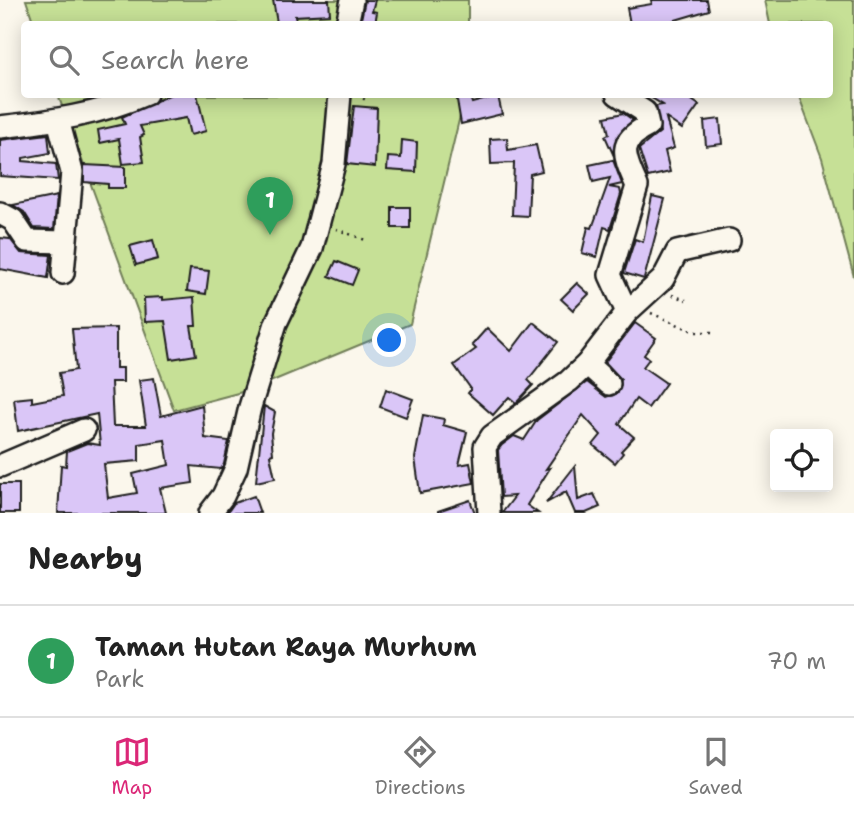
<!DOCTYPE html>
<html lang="en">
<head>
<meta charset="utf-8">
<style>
	:root { --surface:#fff; --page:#f6f6f6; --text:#222; --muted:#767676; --line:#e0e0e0; --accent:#db2777 }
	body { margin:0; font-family:"Shantell Sans",sans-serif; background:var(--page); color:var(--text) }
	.controls { position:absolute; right:21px; bottom:21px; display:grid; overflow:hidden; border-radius:7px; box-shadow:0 4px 18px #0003 }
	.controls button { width:63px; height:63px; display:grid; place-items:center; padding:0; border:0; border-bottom:2px solid var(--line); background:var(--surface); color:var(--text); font:35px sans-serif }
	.you { position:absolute; left:390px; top:341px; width:24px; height:24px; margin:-18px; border:5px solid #fff; border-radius:50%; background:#1a73e8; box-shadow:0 0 0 10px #1a73e833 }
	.badge { display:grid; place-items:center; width:46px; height:46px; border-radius:50%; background:var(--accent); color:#fff; font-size:23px; font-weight:700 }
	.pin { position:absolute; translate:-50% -58px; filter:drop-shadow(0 2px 4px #0008) }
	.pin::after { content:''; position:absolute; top:37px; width:24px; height:21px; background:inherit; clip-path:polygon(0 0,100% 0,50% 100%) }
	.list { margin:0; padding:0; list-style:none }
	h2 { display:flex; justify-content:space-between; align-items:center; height:91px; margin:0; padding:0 28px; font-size:30px }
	h2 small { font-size:23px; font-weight:400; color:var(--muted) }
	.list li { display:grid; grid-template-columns:46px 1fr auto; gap:21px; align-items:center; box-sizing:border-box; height:112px; padding:0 28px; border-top:2px solid var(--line) }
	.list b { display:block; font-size:26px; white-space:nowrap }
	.list p { margin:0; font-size:23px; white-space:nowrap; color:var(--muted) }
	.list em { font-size:23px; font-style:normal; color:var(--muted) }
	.icon { flex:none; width:38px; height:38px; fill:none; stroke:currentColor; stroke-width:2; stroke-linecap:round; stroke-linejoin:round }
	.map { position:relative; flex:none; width:854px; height:513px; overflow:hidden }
	.search { position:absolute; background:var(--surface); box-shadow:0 4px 18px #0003; left:21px; right:21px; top:21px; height:77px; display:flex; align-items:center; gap:18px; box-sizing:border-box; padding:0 24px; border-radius:7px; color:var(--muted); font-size:26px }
	.sheet { height:203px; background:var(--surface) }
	nav { display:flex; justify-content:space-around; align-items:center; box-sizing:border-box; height:98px; border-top:2px solid var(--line); background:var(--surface); font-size:19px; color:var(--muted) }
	nav a { display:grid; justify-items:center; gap:4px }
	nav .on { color:var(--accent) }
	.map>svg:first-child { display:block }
</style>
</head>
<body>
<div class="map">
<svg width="854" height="513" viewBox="0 0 854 513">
	<rect width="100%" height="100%" fill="#fbf7ec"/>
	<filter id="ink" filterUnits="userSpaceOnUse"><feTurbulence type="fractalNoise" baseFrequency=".0143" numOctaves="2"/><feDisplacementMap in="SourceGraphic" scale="14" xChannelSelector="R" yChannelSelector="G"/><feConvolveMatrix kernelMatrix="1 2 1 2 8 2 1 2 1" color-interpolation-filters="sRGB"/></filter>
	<g filter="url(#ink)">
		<g fill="#c6e096" stroke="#717e59" stroke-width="2">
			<path d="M26,0H468V24H34Z"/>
			<path d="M765,0H854V277L822,158L798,95L830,94V24H770Z"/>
			<path d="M58,95H465L410,324L253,389L174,410Z"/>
		</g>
		<g fill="#dac6f7" stroke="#1c1c1c" stroke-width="2" fill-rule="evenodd">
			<path d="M273,0H329L330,14L295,16L296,21L277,23Z"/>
			<path d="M365,0H375L372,11L377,12L375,24H360Z"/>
			<path d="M651,0H707L709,10L662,24H630L627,8L652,4Z"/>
			<path d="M171,94H197L206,131L190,135L186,118L140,126L144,135L140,137L144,162L123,164L119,139L100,143L98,130L125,124L122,117Z"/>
			<path d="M456,94H469L472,103L498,96L502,114L461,124Z"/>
			<path d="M645,94H683L699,105L682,129L666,118L674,148L665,151L670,172L648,177L639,149L660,132L656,106L663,105Z"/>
			<path d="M354,106L377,108L375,167L347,164Z"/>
			<path d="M623,113L633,120L616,138L613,154L605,136L609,134L605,117Z"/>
			<path d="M720,119L722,144L706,146L704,121Z"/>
			<path d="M48,134L50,153L23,158V161L56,164L58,180L0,176V140Z"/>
			<path d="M507,138L508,150L536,145L542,171L530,174L528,216L512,215L514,163L491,164L490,139Z"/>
			<path d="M402,140L417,142L416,172L387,170L388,157L401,158Z"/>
			<path d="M613,160L622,184L609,187L620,189L621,194L610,229L604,227L597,257L582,253L588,227L592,228L610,178L593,182L589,165Z"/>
			<path d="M84,165L125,167V188H108V184L84,182Z"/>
			<path d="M57,196L54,229L34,228L24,212L13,205Z"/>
			<path d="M652,196L665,199L644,279L624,273L635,239L643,242Z"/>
			<rect x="392" y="207" width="18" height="21"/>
			<path d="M0,238L10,239L21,253L51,255L48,278L0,269Z"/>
			<path d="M153,240L158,259L136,265L130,246Z"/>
			<path d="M336,261L358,270L352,285L329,276Z"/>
			<path d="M190,269L209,271L206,294L187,291Z"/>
			<path d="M577,283L589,294L573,310L561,299Z"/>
			<path d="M163,297V300L194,297L196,326H191L196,355L171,359L165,321L145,322L144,298Z"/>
			<path d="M533,322L558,342L528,380L533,385L519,400L516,403L509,397L493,415L468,393L471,389L454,365L476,349L472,345L487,328L511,351Z"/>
			<path d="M635,323L656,338L644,355L649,359L643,367L666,383L648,408L636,399L619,424L634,437L621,451L623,453L615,463L593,445L601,435L583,415L546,469L550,468L527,505L538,513H502L515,496L501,497L498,450L502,445L514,436L524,440L537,420L587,382L606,397L618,393L621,379L605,362Z"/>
			<path d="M116,328V368H123V382H111L113,426H146L139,380L154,378L161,416L202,405L205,438L229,441L224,464L221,469L191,466L193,483L160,488L166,513H58L61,465L66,466L67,451L87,443L100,445L97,414L18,431L14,399L32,397V402L63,396L59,373L76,370L72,329ZM165,440L169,465L133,474L137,493L108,498L104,464L139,461V444Z"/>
			<path d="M386,389L413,399L406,417L380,407Z"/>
			<path d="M264,406L275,412L271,433L273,454L270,455L275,478L256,482Z"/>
			<path d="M423,415L444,419L443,425L467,432L459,465L470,463L474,483L420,493L415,458Z"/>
			<path d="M575,466L578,500L594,494L600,507L586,513H575L566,492L546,503Z"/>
			<rect x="0" y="484" width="19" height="29"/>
			<path d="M254,496L260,513H227L234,503Z"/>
			<path d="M470,500L475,513H438V511Z"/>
		</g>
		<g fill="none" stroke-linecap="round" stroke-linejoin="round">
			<g stroke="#1c1c1c" stroke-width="26">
				<g id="minor">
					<path d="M347,24L352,0"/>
					<path d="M617,94L645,112L648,126C615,142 625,158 637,186L610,275L627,312"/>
					<path d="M58,120L72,172L63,273"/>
					<path d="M0,127C51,121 99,115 146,94"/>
					<path d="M0,213L13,220L27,241L65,242"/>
					<path d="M587,364L609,384"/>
					<path d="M0,466L84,430"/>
					<path d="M210,513L223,496L236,468L250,407L276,323L312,248L334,164L340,94"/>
					<path d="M489,513L485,447L492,436L569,381L587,364L627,312L663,279L677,252L729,240"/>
				</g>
			</g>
			<g stroke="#1c1c1c" stroke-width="2.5" stroke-dasharray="2 5" stroke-linecap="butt">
				<path d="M300,24H303"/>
				<path d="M357,95L369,102"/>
				<path d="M336,229L368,241"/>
				<path d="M672,295L686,300"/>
				<path d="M651,313L695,332H713"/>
			</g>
			<use href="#minor" stroke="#fbf7ec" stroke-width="21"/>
		</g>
	</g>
</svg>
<div class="controls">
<button><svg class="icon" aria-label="locate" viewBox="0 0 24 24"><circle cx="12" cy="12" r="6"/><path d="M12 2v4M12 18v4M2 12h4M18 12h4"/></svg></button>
</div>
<div class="you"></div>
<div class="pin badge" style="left:270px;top:235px;background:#2e9e5b">1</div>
<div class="search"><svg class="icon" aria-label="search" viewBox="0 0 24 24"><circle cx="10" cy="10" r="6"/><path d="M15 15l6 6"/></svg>Search here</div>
</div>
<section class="sheet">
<h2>Nearby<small></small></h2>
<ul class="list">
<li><span class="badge" style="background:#2e9e5b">1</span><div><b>Taman Hutan Raya Murhum</b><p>Park</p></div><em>70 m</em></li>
</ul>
</section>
<nav>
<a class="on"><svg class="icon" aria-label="map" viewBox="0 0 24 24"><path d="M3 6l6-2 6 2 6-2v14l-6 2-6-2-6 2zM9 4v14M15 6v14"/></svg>Map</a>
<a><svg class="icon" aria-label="directions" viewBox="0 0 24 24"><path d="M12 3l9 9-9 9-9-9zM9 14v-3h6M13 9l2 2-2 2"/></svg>Directions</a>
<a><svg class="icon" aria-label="saved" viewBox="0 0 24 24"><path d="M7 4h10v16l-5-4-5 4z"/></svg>Saved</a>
</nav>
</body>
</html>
